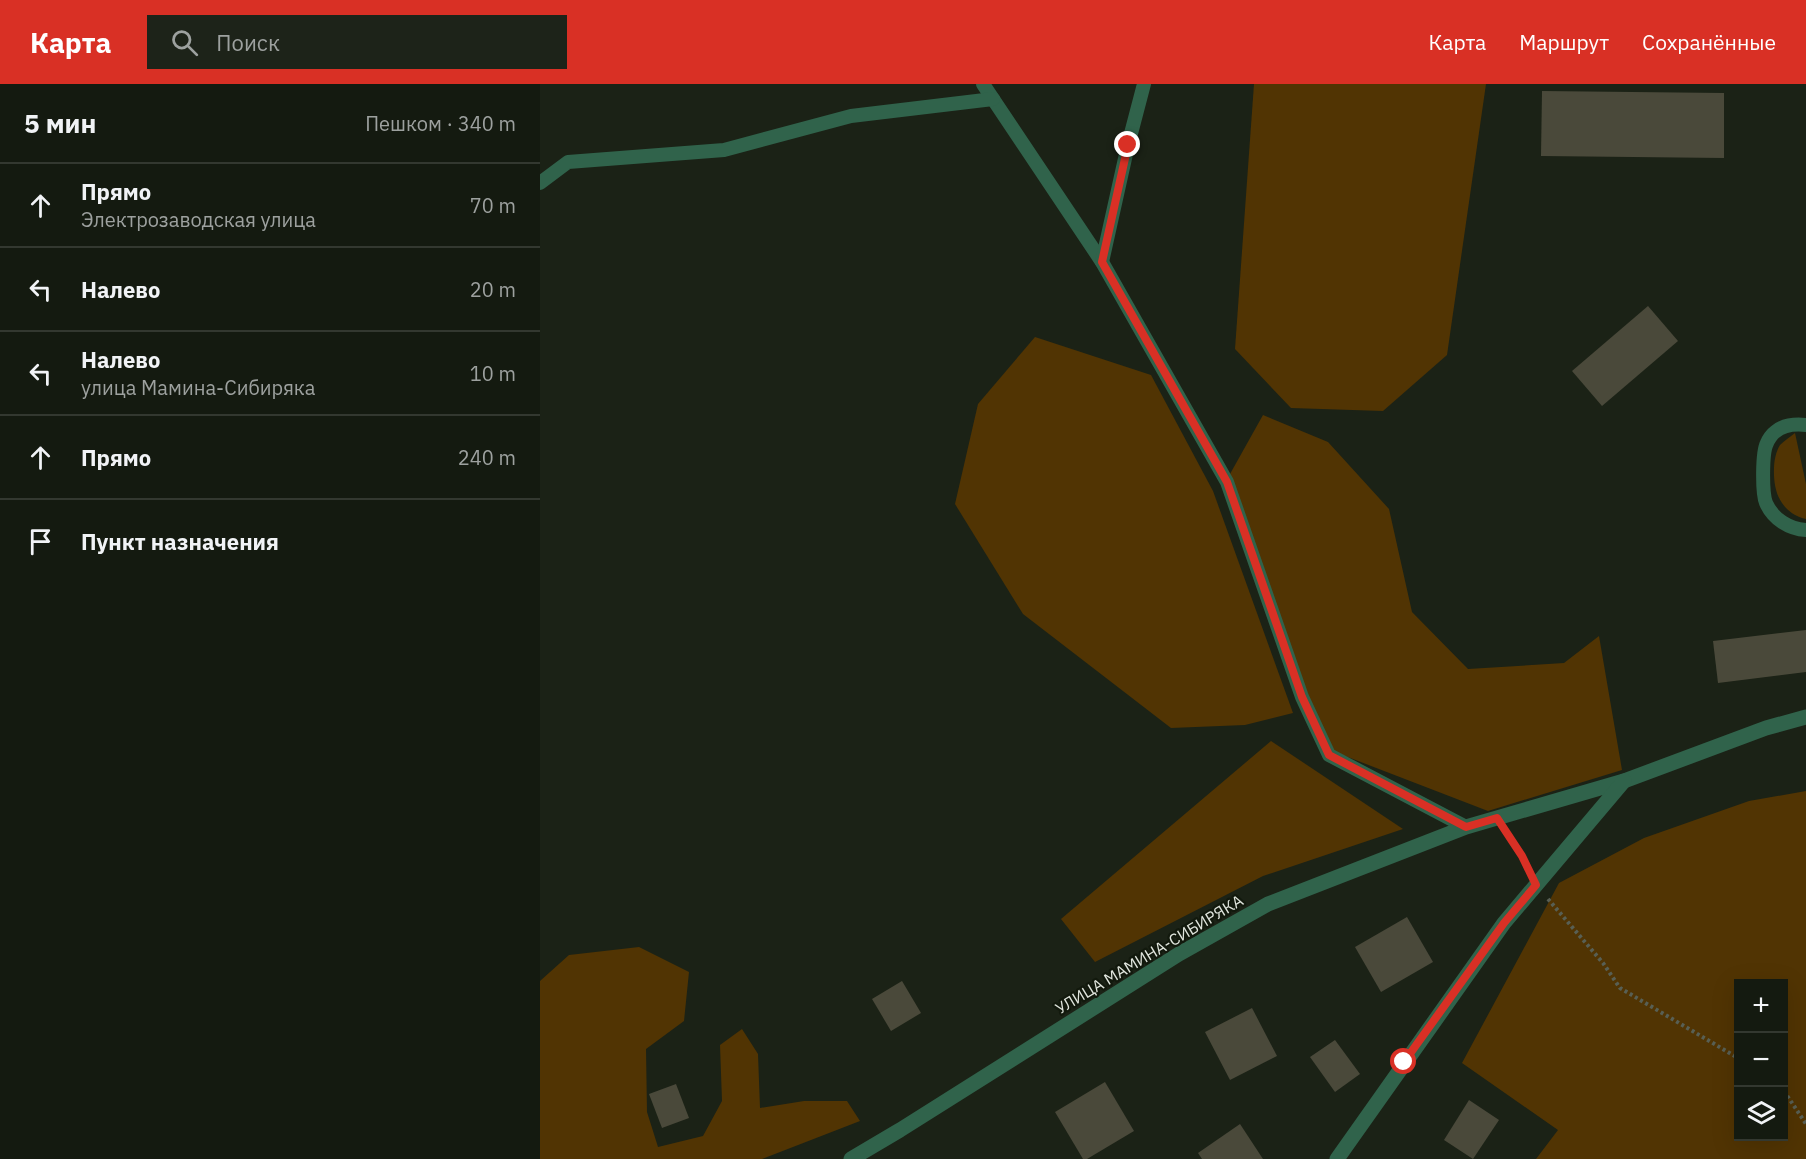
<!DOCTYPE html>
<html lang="ru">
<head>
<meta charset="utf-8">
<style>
	:root { --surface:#141a10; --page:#1d2319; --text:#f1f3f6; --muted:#9da19f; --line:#333830; --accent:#d93025 }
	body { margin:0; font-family:"IBM Plex Sans",sans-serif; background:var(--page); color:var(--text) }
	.controls { position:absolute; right:18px; bottom:18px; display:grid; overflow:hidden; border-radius:0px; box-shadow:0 6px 24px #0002 }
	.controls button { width:54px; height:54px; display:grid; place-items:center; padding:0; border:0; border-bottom:2px solid var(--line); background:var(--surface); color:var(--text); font:30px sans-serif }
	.stop { position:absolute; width:18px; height:18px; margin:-14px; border:4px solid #d93025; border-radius:50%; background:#fff }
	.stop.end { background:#d93025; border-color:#fff; box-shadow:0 2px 6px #0008 }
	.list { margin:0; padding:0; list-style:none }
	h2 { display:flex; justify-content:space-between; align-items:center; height:78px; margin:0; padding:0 24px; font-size:26px }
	h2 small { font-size:20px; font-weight:400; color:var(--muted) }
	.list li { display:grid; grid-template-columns:39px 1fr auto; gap:18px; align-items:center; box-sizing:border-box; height:84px; padding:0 24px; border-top:2px solid var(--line) }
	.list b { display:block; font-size:22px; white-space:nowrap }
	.list p { margin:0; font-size:20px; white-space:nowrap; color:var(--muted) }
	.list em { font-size:20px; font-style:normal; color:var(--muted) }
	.icon { flex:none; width:33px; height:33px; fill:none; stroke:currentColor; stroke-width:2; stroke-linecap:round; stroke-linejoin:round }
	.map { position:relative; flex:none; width:1266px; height:1075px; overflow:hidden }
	header { display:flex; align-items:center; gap:36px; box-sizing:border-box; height:84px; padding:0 30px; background:var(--accent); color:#fff }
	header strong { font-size:28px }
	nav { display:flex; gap:33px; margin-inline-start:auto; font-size:21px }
	.search { width:420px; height:54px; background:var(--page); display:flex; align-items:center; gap:15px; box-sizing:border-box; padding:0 21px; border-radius:0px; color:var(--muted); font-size:22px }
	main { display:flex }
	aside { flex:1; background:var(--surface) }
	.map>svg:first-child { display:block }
</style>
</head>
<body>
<header>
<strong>Карта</strong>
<div class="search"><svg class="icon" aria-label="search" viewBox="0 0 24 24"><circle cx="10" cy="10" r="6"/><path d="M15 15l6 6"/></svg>Поиск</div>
<nav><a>Карта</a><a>Маршрут</a><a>Сохранённые</a></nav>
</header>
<main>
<aside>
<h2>5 мин<small>Пешком · 340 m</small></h2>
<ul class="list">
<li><svg class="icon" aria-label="ahead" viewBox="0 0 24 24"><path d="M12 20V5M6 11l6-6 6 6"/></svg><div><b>Прямо</b><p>Электрозаводская улица</p></div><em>70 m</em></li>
<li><svg class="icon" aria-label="left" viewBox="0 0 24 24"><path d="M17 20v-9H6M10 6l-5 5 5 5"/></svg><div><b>Налево</b></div><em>20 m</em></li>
<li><svg class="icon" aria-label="left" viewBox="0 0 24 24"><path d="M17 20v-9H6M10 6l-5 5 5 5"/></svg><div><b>Налево</b><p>улица Мамина-Сибиряка</p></div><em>10 m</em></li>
<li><svg class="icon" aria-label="ahead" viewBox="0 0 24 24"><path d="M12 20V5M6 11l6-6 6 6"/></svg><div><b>Прямо</b></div><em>240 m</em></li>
<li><svg class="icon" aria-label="arrive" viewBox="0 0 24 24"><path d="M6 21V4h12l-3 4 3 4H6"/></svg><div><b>Пункт назначения</b></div></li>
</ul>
</aside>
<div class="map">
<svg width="1266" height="1075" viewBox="0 0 1266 1075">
	<rect width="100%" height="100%" fill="#1b2216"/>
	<g fill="#513403" fill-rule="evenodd">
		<path d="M714,0H946L907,271L843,327L751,324L695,265Z"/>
		<path d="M495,253L611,291L673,407L753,629L705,641L631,644L483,530L415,420L438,320Z"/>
		<path d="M723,331L788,358L849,425L872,528L928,585L1024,579L1059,552L1082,686L948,727L787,665L690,390Z"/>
		<path d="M1255,349L1266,400V435C1241,429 1233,408 1234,384C1234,377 1236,367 1240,361C1244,357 1250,353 1255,349Z"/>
		<path d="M731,657L863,745L723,792L555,878L521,835Z"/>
		<path d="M1266,707V1075H996L1018,1046L922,979L1019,799L1104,754L1209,717ZM1198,900H1244V1052H1198Z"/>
		<path d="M99,863L149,888L144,937L106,965L107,1028L118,1063L163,1052L182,1017L180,961L202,945L218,970L220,1024L264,1017H307L320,1037L222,1075H0V897L29,871Z"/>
	</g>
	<g fill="#4a493a">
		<path d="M1002,7L1184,9V74L1001,72Z"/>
		<path d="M1108,222L1138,257L1062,322L1032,287Z"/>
		<path d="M1266,546V588L1178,599L1173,557Z"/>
		<path d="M867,833L893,878L841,908L815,863Z"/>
		<path d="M362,897L381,929L351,947L332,915Z"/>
		<path d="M712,924L737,972L690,996L665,948Z"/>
		<path d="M795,956L820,990L795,1008L770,973Z"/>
		<path d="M565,998L594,1047L547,1075H543L515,1028Z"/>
		<path d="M136,1000L149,1034L122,1044L109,1010Z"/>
		<path d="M929,1016L959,1036L933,1075L904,1056Z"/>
		<path d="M700,1040L723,1075H662L658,1069Z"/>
	</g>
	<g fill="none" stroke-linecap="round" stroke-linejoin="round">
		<g stroke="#585f54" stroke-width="4" stroke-dasharray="3 3" stroke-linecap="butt">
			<path d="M968,749L988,784"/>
			<path d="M1008,815L1063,879L1080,904L1198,974"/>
			<path d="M1244,1007L1266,1040"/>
		</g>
		<g stroke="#30634b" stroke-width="14">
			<path d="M443,0L562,178L687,398L762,613L789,671L926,743"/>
			<path d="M0,99L28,78L184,66L311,32L453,15"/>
			<path d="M562,178L588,61L604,0"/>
			<path d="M1266,341C1256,340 1243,341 1235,348C1232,350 1228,356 1227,359C1222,368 1222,409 1226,419C1233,435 1249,445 1266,446"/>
		</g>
		<g stroke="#30634b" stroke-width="15">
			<path d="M311,1075L360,1046L639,870L728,820L926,743L1084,697L1226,644L1266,633"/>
			<path d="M797,1075L964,839L1084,697"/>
		</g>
	</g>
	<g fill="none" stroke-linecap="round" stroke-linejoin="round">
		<path stroke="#d93025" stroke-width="8" d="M588,61L562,178L687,398L762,613L789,671L926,743L957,734L982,772L996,801L964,839L864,978"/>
	</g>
	<g text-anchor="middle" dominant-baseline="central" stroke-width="4.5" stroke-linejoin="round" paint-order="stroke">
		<g font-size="16" fill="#e1e6de" stroke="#12190d">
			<text transform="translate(609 870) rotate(-31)">УЛИЦА МАМИНА-СИБИРЯКА</text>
		</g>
	</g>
</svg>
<div class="controls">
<button>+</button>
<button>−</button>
<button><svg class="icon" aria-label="layers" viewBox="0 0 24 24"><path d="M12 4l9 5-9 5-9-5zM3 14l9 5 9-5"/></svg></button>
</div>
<div class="stop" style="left:864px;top:978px"></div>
<div class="stop end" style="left:588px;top:61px"></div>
</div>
</main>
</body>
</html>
